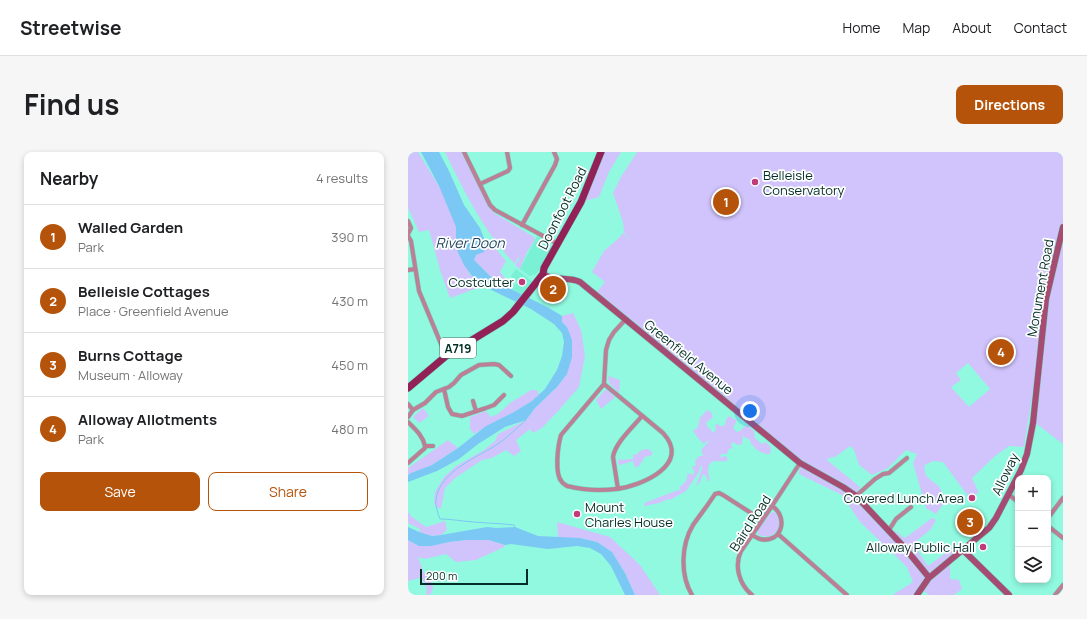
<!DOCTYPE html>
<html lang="en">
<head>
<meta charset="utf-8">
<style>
	:root { --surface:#fff; --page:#f6f6f6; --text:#202124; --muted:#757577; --line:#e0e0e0; --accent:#b45309 }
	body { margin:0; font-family:Manrope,sans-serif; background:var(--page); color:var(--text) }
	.controls { position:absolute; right:12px; bottom:12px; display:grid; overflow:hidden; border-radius:8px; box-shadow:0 2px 6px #0003 }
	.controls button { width:36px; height:36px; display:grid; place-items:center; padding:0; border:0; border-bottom:1px solid var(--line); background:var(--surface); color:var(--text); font:20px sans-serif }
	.scale { position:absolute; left:12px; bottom:10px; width:108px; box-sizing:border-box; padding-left:4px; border:2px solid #002e24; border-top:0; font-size:11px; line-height:14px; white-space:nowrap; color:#002e24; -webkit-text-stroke:3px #fff; paint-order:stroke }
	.you { position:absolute; left:342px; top:259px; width:14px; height:14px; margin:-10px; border:3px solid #fff; border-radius:50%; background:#1a73e8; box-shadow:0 0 0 6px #1a73e833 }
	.badge { display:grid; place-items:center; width:26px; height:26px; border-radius:50%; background:var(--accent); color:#fff; font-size:13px; font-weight:700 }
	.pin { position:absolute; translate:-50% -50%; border:2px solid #fff; box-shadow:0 1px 4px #0006 }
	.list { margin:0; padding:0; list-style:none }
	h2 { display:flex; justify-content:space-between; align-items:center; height:52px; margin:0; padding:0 16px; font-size:17px }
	h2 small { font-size:13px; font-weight:400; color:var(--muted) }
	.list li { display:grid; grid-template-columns:26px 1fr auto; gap:12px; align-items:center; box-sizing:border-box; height:64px; padding:0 16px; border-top:1px solid var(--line) }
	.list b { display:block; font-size:15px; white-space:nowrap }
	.list p { margin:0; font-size:13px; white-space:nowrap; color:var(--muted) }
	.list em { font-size:13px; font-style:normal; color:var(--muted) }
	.actions { display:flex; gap:8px; padding:12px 16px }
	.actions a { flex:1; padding:9px 0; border:1px solid var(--accent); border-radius:8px; text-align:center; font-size:14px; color:var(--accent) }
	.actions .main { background:var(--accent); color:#fff }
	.icon { flex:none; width:22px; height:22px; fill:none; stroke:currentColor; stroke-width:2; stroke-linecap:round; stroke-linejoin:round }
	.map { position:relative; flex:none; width:655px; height:443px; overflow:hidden; border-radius:8px }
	header { display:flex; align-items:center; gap:24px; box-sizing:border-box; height:56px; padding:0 20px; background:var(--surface); border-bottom:1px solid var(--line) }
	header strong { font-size:19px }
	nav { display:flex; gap:22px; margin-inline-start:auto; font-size:14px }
	.intro { display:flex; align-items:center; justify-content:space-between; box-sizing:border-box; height:96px; padding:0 24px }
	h1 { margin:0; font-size:28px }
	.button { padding:10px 18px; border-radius:8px; background:var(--accent); color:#fff; font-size:14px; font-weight:700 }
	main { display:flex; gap:24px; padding:0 24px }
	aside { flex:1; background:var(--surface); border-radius:8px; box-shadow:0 2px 6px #0003 }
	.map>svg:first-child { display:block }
</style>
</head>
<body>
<header>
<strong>Streetwise</strong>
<nav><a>Home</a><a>Map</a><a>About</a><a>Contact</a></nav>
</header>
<div class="intro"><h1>Find us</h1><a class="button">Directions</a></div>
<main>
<aside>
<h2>Nearby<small>4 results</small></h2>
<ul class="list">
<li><span class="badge">1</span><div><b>Walled Garden</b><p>Park</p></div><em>390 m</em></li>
<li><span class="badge">2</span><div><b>Belleisle Cottages</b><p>Place · Greenfield Avenue</p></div><em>430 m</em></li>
<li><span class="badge">3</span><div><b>Burns Cottage</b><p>Museum · Alloway</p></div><em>450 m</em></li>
<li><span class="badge">4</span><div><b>Alloway Allotments</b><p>Park</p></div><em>480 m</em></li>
</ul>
<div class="actions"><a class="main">Save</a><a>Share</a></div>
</aside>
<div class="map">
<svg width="655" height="443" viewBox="0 0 655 443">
	<rect width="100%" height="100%" fill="#90f9df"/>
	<g fill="#7af0d4">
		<path d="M129,84L142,92L144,95L134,114L128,122L122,124L112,117Z"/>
		<path d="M108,117L125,130L116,143L104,137L109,131L103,124Z"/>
	</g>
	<g fill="#d1c4fc" fill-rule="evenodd">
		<path d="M0,0H10L51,67L61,121L72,135L42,146L33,121L21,78L11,80L0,56Z"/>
		<path d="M37,0H53L72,32L81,55L86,61L126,85L127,88L119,100L112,117L107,113L111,108V104L107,112C76,81 56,39 37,0Z"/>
		<path d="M194,0H213L201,20L191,45L174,50Z"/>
		<path d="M229,0H655V74L642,129L616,295L601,294L587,304L564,326L571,341L560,344L535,310L525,309L517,313C514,327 526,328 532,336C534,340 536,345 538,348L528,362L518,356L505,311L509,302L498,298L480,316L464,323L451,313L446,298L442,294L427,305L421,306L419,308L452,335L446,346L481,381L487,379L497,386L524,366L528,368L523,377L505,392L520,414L543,397L548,400L542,409V427L551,428L554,437L546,443H521L512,436L506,443H486V442L505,430L499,415L452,370L434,343L391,322L392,311L187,142L197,130L184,120L196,99L212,85L215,81L227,92L216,81L215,70L205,41L213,25ZM560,211L582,237L561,255L543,235L553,228L548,221Z"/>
		<path d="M655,80V292L626,270L639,148Z"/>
		<path d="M80,87L98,109L92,120L105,135L104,137L87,129L66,108L68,103L75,100L77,89Z"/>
		<path d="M165,161L173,178L177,204L171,235L151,258L134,276L125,281L122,277L108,288L113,299L106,304L98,298L84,306L74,308L47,326L37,336L33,356H29L26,351L27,340L36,325L48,314L76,298L87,289L90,282L118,268L127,256L149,235L159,222V175L154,170V164Z"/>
		<path d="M200,224L212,228L211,241L201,231Z"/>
		<path d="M123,238H129L131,243C113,260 87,268 66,282L62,277V265L78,259L83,265L90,262L102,251Z"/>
		<path d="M197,238H200L207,245L193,257L188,248Z"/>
		<path d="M15,256L21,264L11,271L5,265Z"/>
		<path d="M299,258L303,260L305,265L298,271L300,276L303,277L304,281L308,278L307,273L310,272L312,274H316C319,269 316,269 321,264L328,268V270L325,276L329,280L332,279L337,274H340L346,279L347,286L354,292L358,290L363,295L362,302C355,302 347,298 344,292H343L342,288L335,284L334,292L330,293L324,290L323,293L325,296L321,297L319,302H313L312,305L318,304L320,308C317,310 314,309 310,309C297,308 300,321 302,329H300L298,324L295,322L292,330L288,334L294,316L293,313L291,320L278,339L262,348L260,347L251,351L236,354V352L239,350L270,338L273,339L271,335C278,331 280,328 279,321L285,323L286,319L284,315L288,313L287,309L291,304H295L293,298L301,289H299L296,292L290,286L285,279L290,275L292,265H293Z"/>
		<path d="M40,288L50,296L24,313L0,323V316Z"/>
		<path d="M237,297H240L244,300V303L237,305L230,315H227L225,309L212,313L210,312V308L225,307V302L228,303L232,299Z"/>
		<path d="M0,360L4,365L18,375L37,369L39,378L33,383L24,384L11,380L12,377L0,371Z"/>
		<path d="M365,360L368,361L372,369L371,378L361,385L350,383V378L362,362Z"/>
		<path d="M149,370L202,385L232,413L252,443H227L217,421L204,400L189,390L172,386H150Z"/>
		<path d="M0,388L11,394L58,388H81L97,393L96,395L68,408L48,410L38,402L17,407L10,405L15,419L24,429L25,435L23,442L18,443L19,437L14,427L11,426L0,429Z"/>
	</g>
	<g fill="#7cc8f5">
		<path d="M13,0H31L41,19L56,53L72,76L77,89L76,100L68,103L66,108L87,129L141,156L154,164V170L159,175L164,188V205L159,222L149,235L127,256L118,268L97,275L70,292L51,307L29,319L0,330V323L3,321L24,313L50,296L78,274L106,260L124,249L137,237L149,218L154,204L156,190L154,181L146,172L123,157L69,131L56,113L48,96V75L31,34Z"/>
		<path d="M0,375L11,380L24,384L33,383L79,375L89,376L107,375L130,384L172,386L189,390L204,400L217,421L227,443H217L203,414L193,402L182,396L169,394L140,397L103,392L97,393L81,388H58L41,390L23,394H11L0,388Z"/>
	</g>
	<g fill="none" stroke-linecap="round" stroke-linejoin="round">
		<path stroke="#7cc8f5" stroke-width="1" d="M107,375L106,373C89,371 72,371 55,369C47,368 40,367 32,367C30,361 27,354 28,347C32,319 70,305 90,292C100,285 109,276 118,268"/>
		<g stroke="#76d4bd" stroke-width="5">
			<g id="street">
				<path d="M56,0L82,53L87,58L150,92"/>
				<path d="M72,32L100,19L102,16L99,0"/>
				<path d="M0,69L3,76L0,82"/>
				<path d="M114,73L147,13L149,7L146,0"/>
				<path d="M0,84L3,89L11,139L38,204"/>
				<path d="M0,118L7,117"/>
				<path d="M196,232L255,281C284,312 234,334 208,337C192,339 175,338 159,334C158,333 154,331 154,330C146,322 150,293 153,283L196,232L198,198L201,188L206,180L218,167"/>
				<path d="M36,237L40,255L44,262L54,264L78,256L86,253L96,243"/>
				<path d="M65,249L68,259"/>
				<path d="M0,252L5,258"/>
				<path d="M0,265L5,258L17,251L28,240L41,235L46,231L53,223L71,213L86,212L91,213L103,224"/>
				<path d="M0,270C7,277 15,284 17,294"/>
				<path d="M0,311L17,296V294H25"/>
				<path d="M210,337L205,305C207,291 225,275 234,264"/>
				<path d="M600,342L610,350"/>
				<path d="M448,344L467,327L475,322L481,321L499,306"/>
				<path d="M640,366L655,346"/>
				<path d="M640,374L655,386"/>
				<path d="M481,378L488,367L503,355"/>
				<path d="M370,382L439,443"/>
				<path d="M344,383C346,384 349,386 352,387C374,392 381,365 364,354"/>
				<path d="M284,443C272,423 273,393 285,373C292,363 300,353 307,342L311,341L315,343L354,368"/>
				<path d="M344,443C331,432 326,414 333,399L364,354L392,311"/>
				<path d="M647,443L655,433"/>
			</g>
		</g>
		<g stroke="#76d4bd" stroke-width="7">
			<g id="secondary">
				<path d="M135,122C146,130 160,124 172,130L392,311L435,335L448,344L496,395L519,423"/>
				<path d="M555,398L601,443"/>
				<path d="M522,425L581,376L588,366L613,318L619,302L625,271L638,147L655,75"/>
				<path d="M509,443L520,427"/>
			</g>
		</g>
		<g stroke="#76d4bd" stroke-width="8">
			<path id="primary" d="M0,236L38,204L95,169L105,160L135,122L136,116L173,50L193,0"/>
		</g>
		<use href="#street" stroke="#bd7f96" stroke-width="4"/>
		<use href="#secondary" stroke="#a64c72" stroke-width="6"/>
		<use href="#primary" stroke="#922158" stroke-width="7"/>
	</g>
	<g fill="#c13a7a" stroke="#fff" stroke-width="1.5">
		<circle cx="347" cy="30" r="4"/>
		<circle cx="114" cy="130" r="4"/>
		<circle cx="564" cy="346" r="4"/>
		<circle cx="169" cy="362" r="4"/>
		<circle cx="575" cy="395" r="4"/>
	</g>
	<g text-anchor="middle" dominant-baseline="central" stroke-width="3.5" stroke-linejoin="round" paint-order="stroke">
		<rect fill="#fff" stroke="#4c6d66" stroke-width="1" x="32" y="186" width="36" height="20" rx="3"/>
		<g font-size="12" font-weight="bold" fill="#002e24">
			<text x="50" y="196">A719</text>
		</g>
		<g font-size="13" fill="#002e24" stroke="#fff" text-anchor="end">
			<text x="355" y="23" text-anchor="start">Belleisle<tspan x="355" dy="15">Conservatory</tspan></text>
			<text x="106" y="130">Costcutter</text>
			<text x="556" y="346">Covered Lunch Area</text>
			<text x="177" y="355" text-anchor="start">Mount<tspan x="177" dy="15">Charles House</tspan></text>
			<text x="567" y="395">Alloway Public Hall</text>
		</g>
		<g font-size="13" fill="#002e24" stroke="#fff">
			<text transform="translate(154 56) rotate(-63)">Doonfoot Road</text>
			<text transform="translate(632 136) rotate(-80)">Monument Road</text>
			<text transform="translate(281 205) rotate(39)">Greenfield Avenue</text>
			<text transform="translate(597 322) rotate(-64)">Alloway</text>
			<text transform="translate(342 371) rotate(-57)">Baird Road</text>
		</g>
		<g font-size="14" font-style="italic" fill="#1c465d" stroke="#fff">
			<text x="62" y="90">River Doon</text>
		</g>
	</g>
</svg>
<div class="controls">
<button>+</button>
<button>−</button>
<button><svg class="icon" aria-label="layers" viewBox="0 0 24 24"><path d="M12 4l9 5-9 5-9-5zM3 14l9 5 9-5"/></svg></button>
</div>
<div class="scale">200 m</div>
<div class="you"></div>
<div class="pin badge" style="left:318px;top:50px">1</div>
<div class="pin badge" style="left:145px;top:137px">2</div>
<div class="pin badge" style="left:562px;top:370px">3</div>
<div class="pin badge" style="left:593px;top:200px">4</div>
</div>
</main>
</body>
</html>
